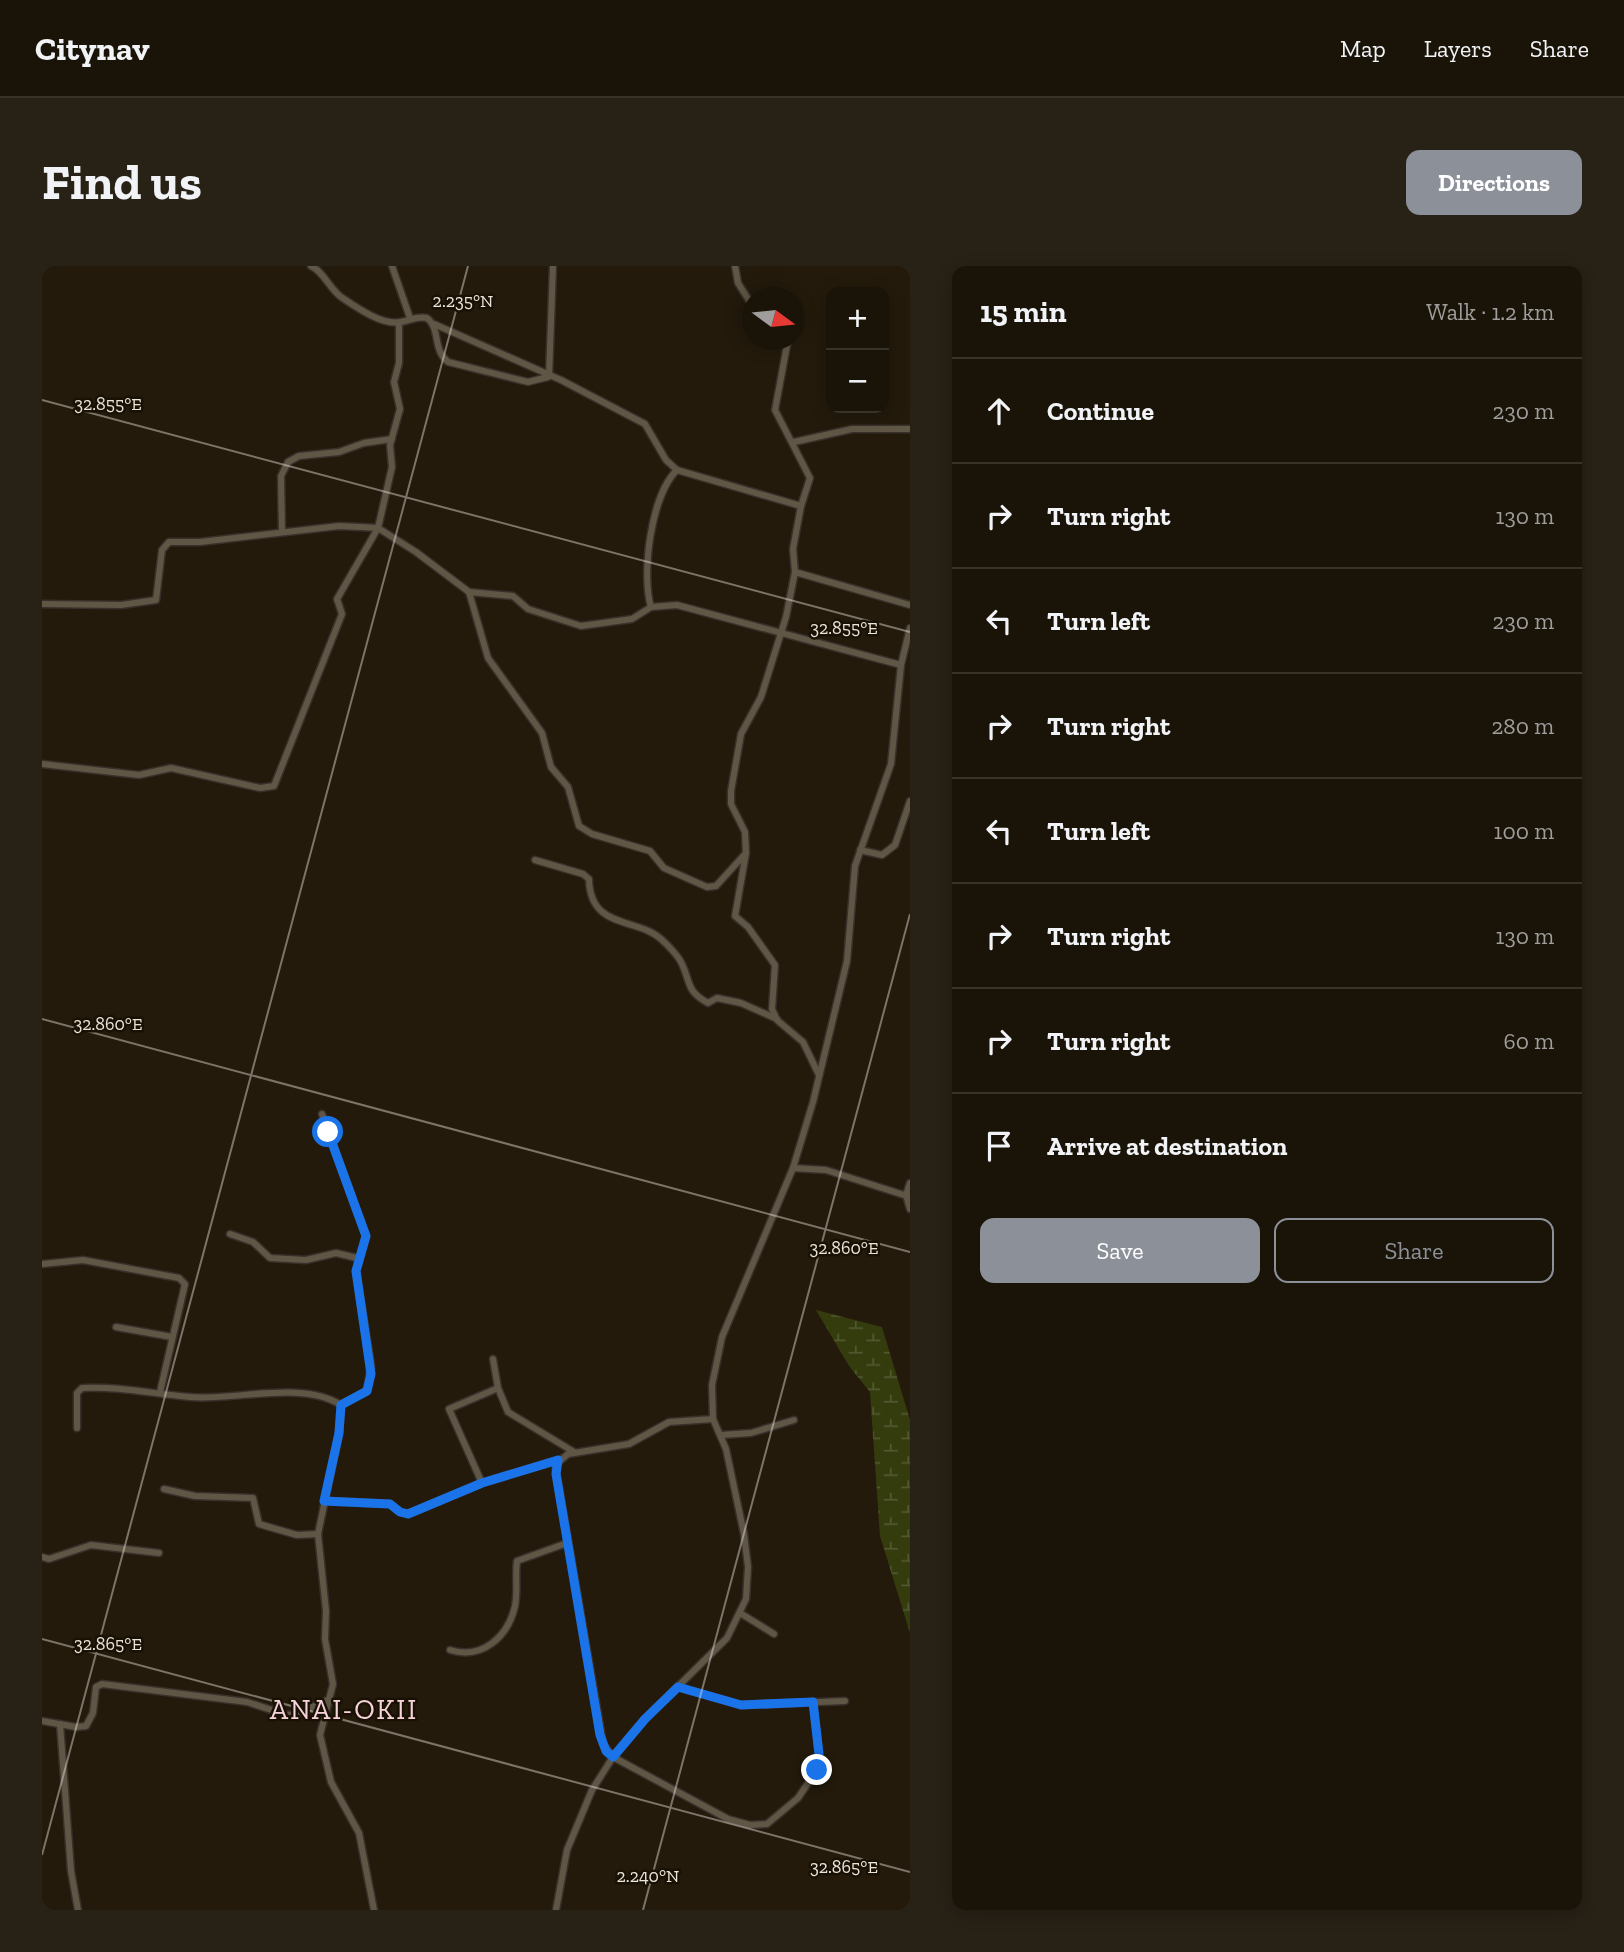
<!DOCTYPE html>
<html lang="en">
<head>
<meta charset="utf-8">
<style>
	:root { --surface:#1a1408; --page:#272116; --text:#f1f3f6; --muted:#9f9e9c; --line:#383329; --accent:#8c9099 }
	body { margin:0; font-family:"Zilla Slab",serif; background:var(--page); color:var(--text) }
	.controls { position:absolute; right:21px; top:21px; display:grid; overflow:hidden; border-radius:14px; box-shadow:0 4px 18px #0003 }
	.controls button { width:63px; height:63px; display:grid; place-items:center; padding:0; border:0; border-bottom:2px solid var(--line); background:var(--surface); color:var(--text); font:35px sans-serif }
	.compass { position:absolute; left:700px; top:21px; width:63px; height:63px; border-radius:50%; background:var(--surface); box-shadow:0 4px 18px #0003; rotate:105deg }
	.stop { position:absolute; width:21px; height:21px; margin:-16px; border:5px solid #1a73e8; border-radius:50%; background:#fff }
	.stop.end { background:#1a73e8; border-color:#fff; box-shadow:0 2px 7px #0008 }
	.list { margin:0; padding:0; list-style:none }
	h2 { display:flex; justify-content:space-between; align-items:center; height:91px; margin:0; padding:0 28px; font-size:30px }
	h2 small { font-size:23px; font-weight:400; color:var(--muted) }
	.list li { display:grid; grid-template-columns:46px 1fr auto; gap:21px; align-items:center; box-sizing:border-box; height:105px; padding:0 28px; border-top:2px solid var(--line) }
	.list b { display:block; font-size:26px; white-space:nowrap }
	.list em { font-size:23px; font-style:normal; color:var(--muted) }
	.actions { display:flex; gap:14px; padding:21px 28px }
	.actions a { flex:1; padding:16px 0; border:2px solid var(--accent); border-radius:14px; text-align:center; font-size:24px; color:var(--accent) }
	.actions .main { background:var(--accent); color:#fff }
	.icon { flex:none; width:38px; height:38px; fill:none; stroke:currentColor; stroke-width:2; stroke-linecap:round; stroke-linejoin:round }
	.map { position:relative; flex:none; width:868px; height:1644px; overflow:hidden; border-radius:14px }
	header { display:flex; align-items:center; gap:42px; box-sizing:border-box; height:98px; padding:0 35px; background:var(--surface); border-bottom:2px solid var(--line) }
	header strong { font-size:33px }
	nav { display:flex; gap:38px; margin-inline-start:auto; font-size:24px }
	.intro { display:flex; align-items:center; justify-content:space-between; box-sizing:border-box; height:168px; padding:0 42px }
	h1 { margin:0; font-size:49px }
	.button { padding:18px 32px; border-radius:14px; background:var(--accent); color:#fff; font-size:24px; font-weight:700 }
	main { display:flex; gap:42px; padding:0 42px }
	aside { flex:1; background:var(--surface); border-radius:14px; box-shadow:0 4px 18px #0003 }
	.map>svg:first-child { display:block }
</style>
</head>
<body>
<header>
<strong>Citynav</strong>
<nav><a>Map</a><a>Layers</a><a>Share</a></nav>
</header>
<div class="intro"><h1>Find us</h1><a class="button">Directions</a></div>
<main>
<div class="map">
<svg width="868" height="1644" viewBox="0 0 868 1644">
	<defs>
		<pattern id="wetland-marsh" width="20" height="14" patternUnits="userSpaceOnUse" patternTransform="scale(1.75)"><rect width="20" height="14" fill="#343c0e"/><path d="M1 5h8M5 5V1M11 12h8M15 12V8" fill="none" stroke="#515830"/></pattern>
	</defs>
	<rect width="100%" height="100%" fill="#231a0b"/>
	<path fill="url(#wetland-marsh)" d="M774,1044L840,1061L868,1154V1367L838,1270L828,1126L807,1100Z"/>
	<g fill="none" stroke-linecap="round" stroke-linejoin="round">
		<g stroke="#38312b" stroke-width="9">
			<g id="minor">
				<path d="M269,0C282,6 287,22 299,31C314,41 340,60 359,56C369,54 375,50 385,52C399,63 390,83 406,96L486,116L506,111"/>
				<path d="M350,0L368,52"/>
				<path d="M693,0L696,17L710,39"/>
				<path d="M392,58L519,114L603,158L624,194L635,204L759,240L751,283L753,306L868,339"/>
				<path d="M746,74L733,144L768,212L759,240"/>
				<path d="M507,110L511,0"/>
				<path d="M752,176L810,163H868"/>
				<path d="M240,266L239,210L246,196L257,190L297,186L322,177L350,173"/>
				<path d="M753,306L744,351L719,431L699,468L689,525V538L703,566L704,587L693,650L706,661L733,699L730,743L735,754L761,776L777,809"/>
				<path d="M427,326L471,330L486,343L539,360L590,353L609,341L635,339L859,399"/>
				<path d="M0,338L79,339L114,334L120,284L127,276H158L297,260L318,261L336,262L374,286L427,326L446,392L500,467L509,501L526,521L537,560L550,568L608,585L622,602L665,621L674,620L704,587"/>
				<path d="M609,341C599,308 609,229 635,204"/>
				<path d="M0,498L97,509L129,502L218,522L232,520L300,348L295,333L336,262L350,201L348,179L358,143L352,116L357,97V57"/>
				<path d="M818,584L840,589L853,579L868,535"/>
				<path d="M493,594L541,608L547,613C548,664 595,651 619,673C626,679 637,691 640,698C649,717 644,725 666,737L675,732L699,737L735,753"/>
				<path d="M280,848L324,970L314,1005L329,1100L325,1125L299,1139"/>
				<path d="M751,902L784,904L868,931"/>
				<path d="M868,917L864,929L868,943"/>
				<path d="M188,968L211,976L228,992L264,994L294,987L315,992"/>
				<path d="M0,998L41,994L137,1012L143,1018L118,1126"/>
				<path d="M74,1061L130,1071"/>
				<path d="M451,1093L456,1122L466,1146L532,1186"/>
				<path d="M299,1139L297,1167L276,1268L284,1345L283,1373L291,1418L278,1469L289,1516L317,1567L332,1644"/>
				<path d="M671,1153L627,1156L587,1178L526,1188L513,1199L561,1478L571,1491L686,1553L708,1559L725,1558L756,1532L775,1504L777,1488L771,1436"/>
				<path d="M35,1162V1127L40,1122C77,1120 112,1128 148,1131C192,1135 260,1114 299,1139"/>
				<path d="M679,1169L709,1167L752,1154"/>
				<path d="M440,1217L407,1143L456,1122"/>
				<path d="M122,1223L153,1230L211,1232L217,1258L255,1269L276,1268"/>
				<path d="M282,1235L348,1238L358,1246L366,1248L440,1217L516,1194"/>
				<path d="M0,1291L7,1293L49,1279L117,1287"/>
				<path d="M698,1347L732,1368"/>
				<path d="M408,1384C440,1394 466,1371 473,1340C476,1325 473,1310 475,1295L525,1277"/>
				<path d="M636,1421L699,1439L803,1435"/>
				<path d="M0,1455L34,1461L44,1460L51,1447L54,1421L60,1418L205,1436L245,1449L255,1448L288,1433"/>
				<path d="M18,1458L29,1605L36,1644"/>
				<path d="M514,1644L525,1584L550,1524L571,1491L603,1453L685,1372L704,1333L706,1301L702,1268L684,1183L671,1153L670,1119L680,1071L751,902L771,836L805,695L813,600L849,498L859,399L868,362"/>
			</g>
		</g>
		<use href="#minor" stroke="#605645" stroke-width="6"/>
	</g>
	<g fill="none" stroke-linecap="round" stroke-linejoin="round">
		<path stroke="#1a73e8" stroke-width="9" d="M286,866L324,970L314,1005L329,1108L325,1125L299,1139L297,1167L282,1235L348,1238L358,1246L366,1248L440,1217L516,1194L514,1208L558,1469L564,1485L571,1491L603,1453L636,1421L699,1439L771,1436L777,1488L775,1504"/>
	</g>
	<path fill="none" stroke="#e9e3d9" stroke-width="2" stroke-opacity="0.45" d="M0,134L868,366M0,753L868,986M0,1373L868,1606M0,1589L426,0M601,1644L868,648"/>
	<g text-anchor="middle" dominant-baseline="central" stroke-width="5" stroke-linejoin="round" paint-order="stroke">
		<g font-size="28" letter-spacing="2" fill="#f6d3db" stroke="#191104">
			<text x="302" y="1443">ANAI-OKII</text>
		</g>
	</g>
	<g font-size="18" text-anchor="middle" fill="#e9e3d9" stroke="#191104" stroke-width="5" stroke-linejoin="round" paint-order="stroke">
		<text x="421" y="41">2.235°N</text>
		<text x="66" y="144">32.855°E</text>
		<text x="802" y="368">32.855°E</text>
		<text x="66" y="764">32.860°E</text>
		<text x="802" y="988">32.860°E</text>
		<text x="66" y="1384">32.865°E</text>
		<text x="802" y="1607">32.865°E</text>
		<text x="606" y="1616">2.240°N</text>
	</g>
</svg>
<div class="controls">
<button>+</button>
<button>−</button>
</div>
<svg class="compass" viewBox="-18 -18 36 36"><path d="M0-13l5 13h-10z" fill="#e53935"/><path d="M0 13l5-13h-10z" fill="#9f9e9c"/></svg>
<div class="stop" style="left:286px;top:866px"></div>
<div class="stop end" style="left:775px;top:1504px"></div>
</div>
<aside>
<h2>15 min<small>Walk · 1.2 km</small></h2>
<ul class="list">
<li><svg class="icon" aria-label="ahead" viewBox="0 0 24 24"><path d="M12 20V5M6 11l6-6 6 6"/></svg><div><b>Continue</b></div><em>230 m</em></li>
<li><svg class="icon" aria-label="right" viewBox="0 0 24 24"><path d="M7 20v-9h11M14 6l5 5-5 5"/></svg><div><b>Turn right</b></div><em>130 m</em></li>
<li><svg class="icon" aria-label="left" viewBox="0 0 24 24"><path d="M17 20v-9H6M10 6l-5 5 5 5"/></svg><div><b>Turn left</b></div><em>230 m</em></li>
<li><svg class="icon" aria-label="right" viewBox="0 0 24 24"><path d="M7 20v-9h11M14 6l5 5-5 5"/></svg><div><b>Turn right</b></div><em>280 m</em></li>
<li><svg class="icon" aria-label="left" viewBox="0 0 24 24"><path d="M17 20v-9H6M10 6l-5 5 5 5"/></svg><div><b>Turn left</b></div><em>100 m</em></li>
<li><svg class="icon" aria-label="right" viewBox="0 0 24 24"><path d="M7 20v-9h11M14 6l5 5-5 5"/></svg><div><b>Turn right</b></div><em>130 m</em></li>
<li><svg class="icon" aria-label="right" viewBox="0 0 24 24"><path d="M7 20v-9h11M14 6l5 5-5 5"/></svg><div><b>Turn right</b></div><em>60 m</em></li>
<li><svg class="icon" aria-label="arrive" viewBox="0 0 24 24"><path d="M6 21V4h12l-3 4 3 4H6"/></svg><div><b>Arrive at destination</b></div></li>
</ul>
<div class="actions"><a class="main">Save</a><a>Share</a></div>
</aside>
</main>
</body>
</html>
